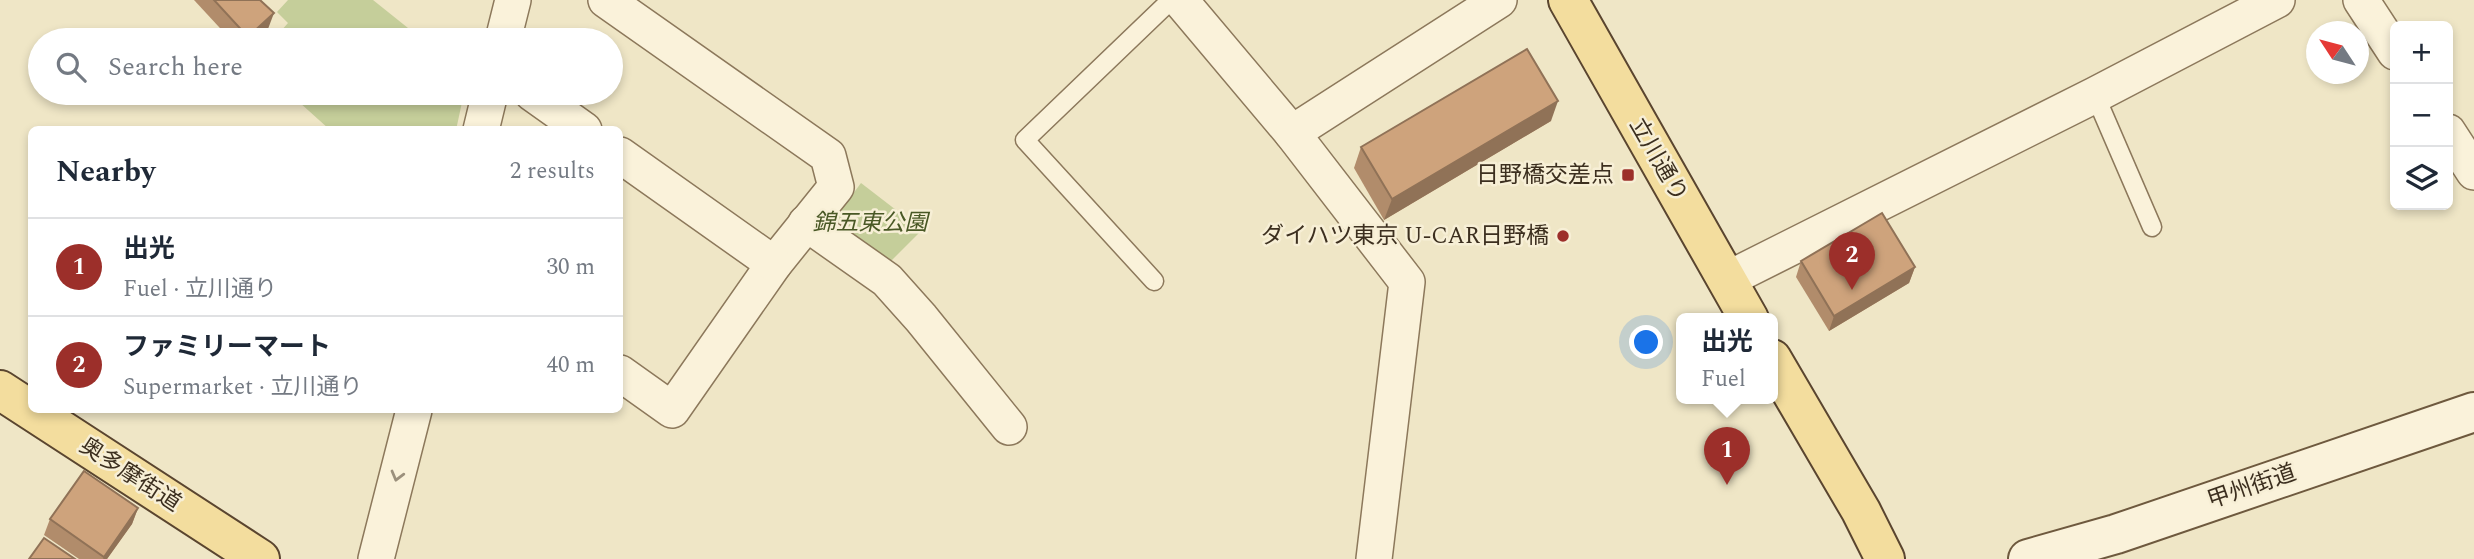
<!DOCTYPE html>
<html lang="en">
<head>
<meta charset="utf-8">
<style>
	:root { --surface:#fff; --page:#f6f6f7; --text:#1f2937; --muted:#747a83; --line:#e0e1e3; --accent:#9c2f2a }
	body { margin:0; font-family:Spectral,"Noto Sans JP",serif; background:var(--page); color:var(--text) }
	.controls { position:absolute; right:21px; top:21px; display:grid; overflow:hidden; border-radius:10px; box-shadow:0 4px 10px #0003 }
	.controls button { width:63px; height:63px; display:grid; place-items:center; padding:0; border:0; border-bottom:2px solid var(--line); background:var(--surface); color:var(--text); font:35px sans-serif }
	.compass { position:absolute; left:2306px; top:21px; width:63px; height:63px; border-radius:50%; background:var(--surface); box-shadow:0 4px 10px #0003; rotate:306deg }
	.you { position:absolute; left:1647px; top:343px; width:24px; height:24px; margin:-18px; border:5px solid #fff; border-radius:50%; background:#1a73e8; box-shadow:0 0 0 10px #1a73e833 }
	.badge { display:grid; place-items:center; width:46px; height:46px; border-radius:50%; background:var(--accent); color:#fff; font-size:23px; font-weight:700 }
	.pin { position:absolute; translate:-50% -58px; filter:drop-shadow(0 2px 4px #0008) }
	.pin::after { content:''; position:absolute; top:37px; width:24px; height:21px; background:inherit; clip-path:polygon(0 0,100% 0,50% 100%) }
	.popup { position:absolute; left:1676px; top:313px; width:102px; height:91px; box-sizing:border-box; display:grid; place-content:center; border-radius:10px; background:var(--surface); filter:drop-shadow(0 2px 5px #0005); font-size:23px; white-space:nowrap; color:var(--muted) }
	.popup b { font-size:26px; color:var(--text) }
	.popup::after { content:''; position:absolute; left:50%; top:100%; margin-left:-14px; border:14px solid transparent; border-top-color:var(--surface) }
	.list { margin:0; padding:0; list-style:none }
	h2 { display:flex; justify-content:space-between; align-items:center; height:91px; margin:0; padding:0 28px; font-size:30px }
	h2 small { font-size:23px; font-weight:400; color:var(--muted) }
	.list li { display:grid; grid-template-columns:46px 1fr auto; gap:21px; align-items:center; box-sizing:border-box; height:98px; padding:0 28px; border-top:2px solid var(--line) }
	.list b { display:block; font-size:26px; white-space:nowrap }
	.list p { margin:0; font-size:23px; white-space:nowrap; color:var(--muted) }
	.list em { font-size:23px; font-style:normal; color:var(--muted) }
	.icon { flex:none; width:38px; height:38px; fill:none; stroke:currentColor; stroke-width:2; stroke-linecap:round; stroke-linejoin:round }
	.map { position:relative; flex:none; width:2474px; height:559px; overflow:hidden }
	.search { position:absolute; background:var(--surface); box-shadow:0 4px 10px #0003; left:28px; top:28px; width:595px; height:77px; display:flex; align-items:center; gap:18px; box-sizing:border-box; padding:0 24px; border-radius:38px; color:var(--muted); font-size:26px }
	.panel { position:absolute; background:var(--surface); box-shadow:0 4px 10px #0003; left:28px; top:126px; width:595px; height:287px; border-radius:10px }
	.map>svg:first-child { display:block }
</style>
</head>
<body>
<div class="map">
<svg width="2474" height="559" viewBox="0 0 2474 559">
	<rect width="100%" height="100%" fill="#efe6c6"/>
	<g fill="#c5ce9a">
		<path d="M288,0H373L423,40H273L288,23L277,12Z"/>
		<path d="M289,93H464L456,130L329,129Z"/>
		<path d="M861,183L922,230L885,267L840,234L838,214Z"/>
	</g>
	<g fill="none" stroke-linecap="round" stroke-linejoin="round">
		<g stroke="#8c785b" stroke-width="21">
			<g id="service">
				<path d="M2095,95L2152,227"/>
				<path d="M1154,281L1025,140L1171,0"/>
			</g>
		</g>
		<g stroke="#8c785b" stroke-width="38">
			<g id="minor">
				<path d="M606,0L828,156L836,187L774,264L672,410L620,373"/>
				<path d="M1180,0L1292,133"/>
				<path d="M2361,0L2395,52"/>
				<path d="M503,40L513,0"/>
				<path d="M532,93L584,130"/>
				<path d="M481,130L490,93"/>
				<path d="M2448,132L2474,172"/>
				<path d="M620,155L774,264"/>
				<path d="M806,223L887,280L921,318L1009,427"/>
				<path d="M1726,280L2095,95L2277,0"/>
				<path d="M376,559L414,410"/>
				<path d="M1374,559L1407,282L1292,133L1499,0"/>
			</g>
		</g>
		<g stroke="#6e593e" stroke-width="42">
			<path id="secondary" d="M2028,559L2116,534L2474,412"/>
		</g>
		<g stroke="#5a452f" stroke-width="42">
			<g id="primary">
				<path d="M1568,0L1749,319"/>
				<path d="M1772,359L1861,511L1885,559"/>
				<path d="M0,390L260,559"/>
			</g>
		</g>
		<use href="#service" stroke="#faf2da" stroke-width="18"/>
		<use href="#minor" stroke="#faf2da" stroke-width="35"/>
		<use href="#secondary" stroke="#faf2da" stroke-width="38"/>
		<use href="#primary" stroke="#f3dd9e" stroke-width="38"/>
	</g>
	<g fill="#b18c6b">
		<path d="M194,0H260L268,29L256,40H231Z"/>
		<path d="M1551,121L1384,220L1354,168L1361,147Z"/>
		<path d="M1801,261L1915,267L1909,283L1829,331L1796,277Z"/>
		<path d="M138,508L132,524L107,559H79L44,535L50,519Z"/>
	</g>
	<g fill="#907257">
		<path d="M274,13L268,29L256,40H247L248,37Z"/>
		<path d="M1558,101L1551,121L1384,220L1392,199Z"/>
		<path d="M1915,267L1909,283L1829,331L1834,316Z"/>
		<path d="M138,508L132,524L107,559H103Z"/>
	</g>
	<g fill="#cea37c" stroke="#907257" stroke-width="2">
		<path d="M214,0H260L274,13L248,37Z"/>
		<path d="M1527,49L1558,101L1392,199L1361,147Z"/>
		<path d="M1882,213L1915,267L1834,316L1801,261Z"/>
		<path d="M84,471L138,508L104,557L50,519Z"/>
		<path d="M44,538L75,559H29Z"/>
	</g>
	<defs><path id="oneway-chevron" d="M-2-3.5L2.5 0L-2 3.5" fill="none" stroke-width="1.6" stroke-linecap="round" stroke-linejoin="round" transform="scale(1.75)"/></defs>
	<use stroke="#9b907c" href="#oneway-chevron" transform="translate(397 476) rotate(105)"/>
	<g fill="#9c2f2a" stroke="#f7efd6" stroke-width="2.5">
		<rect x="1621" y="168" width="14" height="14" rx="3.5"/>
		<circle cx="1563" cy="236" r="7"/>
	</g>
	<g text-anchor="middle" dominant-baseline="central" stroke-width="5" stroke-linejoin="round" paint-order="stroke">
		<g font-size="23" fill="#3c2f1f" stroke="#f7efd6">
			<text transform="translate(1658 160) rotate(60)">立川通り</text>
			<text transform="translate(130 475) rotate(33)">奥多摩街道</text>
			<text transform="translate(2252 487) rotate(-19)">甲州街道</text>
		</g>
		<g font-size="23" fill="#3c2f1f" stroke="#f7efd6" text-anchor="end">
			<text x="1614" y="175">日野橋交差点</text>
			<text x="1549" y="236">ダイハツ東京 U-CAR日野橋</text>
		</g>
		<g font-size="23" font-style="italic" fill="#495825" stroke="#f7efd6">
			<text x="870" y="223">錦五東公園</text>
		</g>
	</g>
</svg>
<div class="controls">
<button>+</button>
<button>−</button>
<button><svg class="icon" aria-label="layers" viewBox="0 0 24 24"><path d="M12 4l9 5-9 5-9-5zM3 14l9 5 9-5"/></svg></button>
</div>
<svg class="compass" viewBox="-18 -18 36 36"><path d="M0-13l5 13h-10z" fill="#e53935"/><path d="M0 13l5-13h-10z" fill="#747a83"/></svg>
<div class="you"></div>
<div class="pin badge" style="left:1727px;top:485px">1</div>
<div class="popup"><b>出光</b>Fuel</div>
<div class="pin badge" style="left:1852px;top:290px">2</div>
<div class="search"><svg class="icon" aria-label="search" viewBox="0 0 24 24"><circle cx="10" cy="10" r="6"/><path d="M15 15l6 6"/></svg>Search here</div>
<section class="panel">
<h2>Nearby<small>2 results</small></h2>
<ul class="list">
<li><span class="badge">1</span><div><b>出光</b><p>Fuel · 立川通り</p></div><em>30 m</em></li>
<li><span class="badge">2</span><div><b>ファミリーマート</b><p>Supermarket · 立川通り</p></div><em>40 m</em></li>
</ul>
</section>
</div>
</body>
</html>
